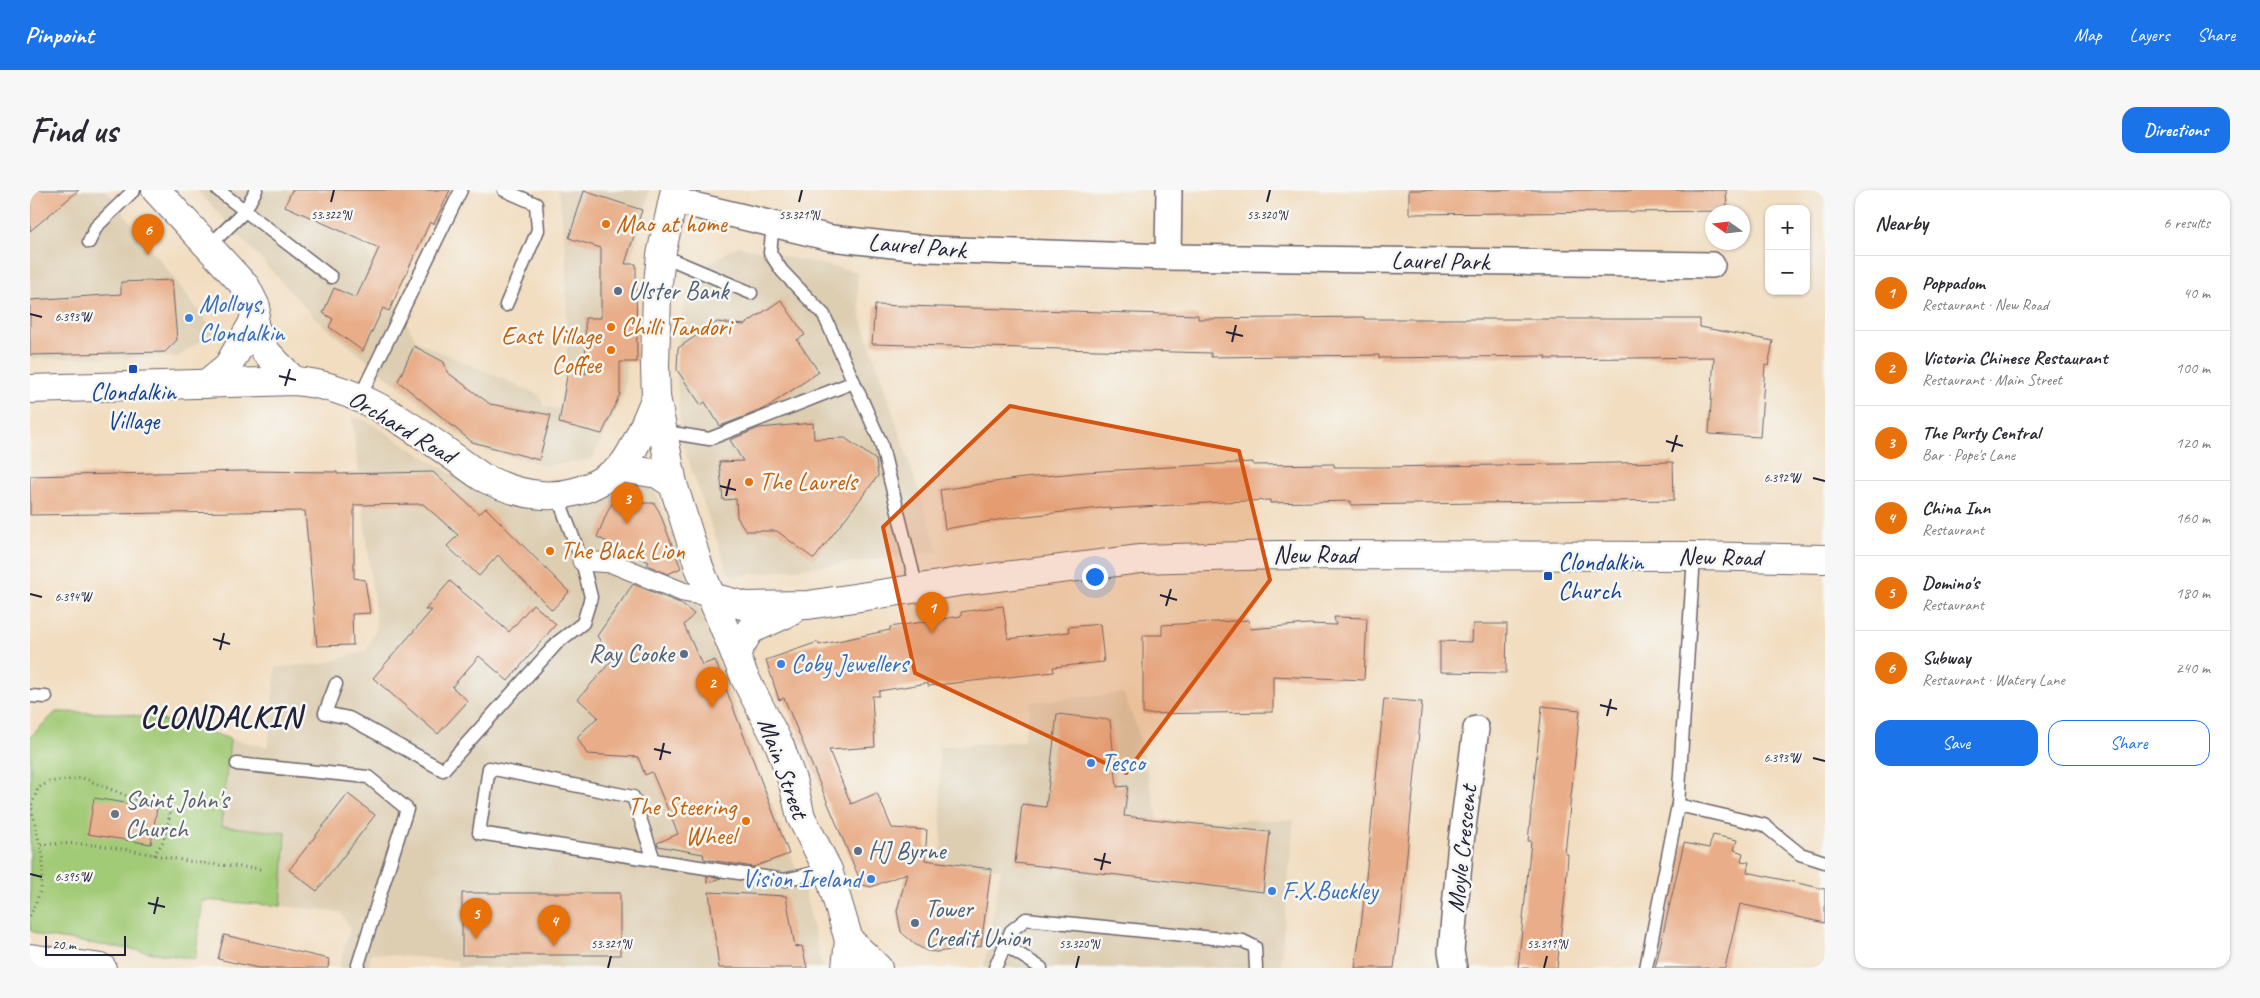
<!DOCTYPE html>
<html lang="en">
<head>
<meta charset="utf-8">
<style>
	:root { --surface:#fff; --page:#f7f7f7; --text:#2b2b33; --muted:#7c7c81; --line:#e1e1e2; --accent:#1a73e8 }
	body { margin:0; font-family:Caveat,sans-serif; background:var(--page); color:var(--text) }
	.controls { position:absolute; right:15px; top:15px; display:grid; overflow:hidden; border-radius:10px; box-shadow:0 1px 4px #0004 }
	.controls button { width:45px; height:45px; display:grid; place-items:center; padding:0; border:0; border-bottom:1px solid var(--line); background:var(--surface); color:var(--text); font:25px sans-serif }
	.compass { position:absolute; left:1675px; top:15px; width:45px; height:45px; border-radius:50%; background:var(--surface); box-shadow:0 1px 4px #0004; rotate:284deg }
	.scale { position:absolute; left:15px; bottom:12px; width:81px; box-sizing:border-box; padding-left:5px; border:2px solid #22223b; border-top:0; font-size:14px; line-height:18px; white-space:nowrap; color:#22223b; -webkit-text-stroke:4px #f6f6f2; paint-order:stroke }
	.you { position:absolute; left:1064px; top:386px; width:18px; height:18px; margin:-12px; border:4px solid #fff; border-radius:50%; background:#1a73e8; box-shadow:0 0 0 8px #1a73e833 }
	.badge { display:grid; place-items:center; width:32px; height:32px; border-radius:50%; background:var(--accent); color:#fff; font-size:16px; font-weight:700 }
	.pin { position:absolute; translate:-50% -41px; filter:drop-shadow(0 1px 2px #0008) }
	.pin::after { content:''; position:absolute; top:26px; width:18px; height:15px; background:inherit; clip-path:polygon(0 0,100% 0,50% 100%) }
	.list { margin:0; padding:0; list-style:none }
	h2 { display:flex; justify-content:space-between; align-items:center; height:65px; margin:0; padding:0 20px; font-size:21px }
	h2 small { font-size:16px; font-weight:400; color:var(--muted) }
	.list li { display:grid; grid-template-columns:32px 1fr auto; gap:15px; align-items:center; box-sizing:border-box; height:75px; padding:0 20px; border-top:1px solid var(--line) }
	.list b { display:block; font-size:19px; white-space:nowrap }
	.list p { margin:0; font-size:16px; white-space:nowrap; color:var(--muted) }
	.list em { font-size:16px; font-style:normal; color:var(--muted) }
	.actions { display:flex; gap:10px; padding:15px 20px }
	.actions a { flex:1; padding:11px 0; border:1px solid var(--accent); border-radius:15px; text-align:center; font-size:18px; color:var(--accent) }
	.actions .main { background:var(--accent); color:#fff }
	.map { position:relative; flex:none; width:1795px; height:778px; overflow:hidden; border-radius:15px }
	header { display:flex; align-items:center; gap:30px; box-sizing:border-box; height:70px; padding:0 25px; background:var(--accent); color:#fff }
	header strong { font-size:24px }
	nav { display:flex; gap:28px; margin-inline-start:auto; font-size:18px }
	.intro { display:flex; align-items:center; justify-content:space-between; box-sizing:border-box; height:120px; padding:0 30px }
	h1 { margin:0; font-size:35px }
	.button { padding:12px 22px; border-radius:15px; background:var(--accent); color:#fff; font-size:18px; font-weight:700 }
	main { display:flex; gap:30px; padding:0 30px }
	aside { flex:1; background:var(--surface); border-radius:15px; box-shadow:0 1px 4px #0004 }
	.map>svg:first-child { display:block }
</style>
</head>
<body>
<header>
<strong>Pinpoint</strong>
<nav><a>Map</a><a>Layers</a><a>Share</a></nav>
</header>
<div class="intro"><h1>Find us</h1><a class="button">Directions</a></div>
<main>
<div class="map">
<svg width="1795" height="778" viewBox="0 0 1795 778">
	<rect width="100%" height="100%" fill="#f6f6f2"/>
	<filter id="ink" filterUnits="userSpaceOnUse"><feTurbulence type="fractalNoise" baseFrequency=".02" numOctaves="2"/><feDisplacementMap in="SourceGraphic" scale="10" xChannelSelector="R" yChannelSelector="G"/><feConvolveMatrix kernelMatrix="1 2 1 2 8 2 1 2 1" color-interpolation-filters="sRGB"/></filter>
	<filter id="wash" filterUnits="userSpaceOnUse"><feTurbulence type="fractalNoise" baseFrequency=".0096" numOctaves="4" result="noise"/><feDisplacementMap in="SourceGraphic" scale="20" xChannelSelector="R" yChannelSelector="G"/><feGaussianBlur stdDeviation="1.12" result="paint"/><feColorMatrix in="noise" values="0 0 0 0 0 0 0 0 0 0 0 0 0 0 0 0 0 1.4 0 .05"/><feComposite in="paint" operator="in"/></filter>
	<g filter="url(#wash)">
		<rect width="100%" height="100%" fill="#f2ddc0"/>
		<g fill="#ddceb2">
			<path d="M0,0H76L184,141L148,167L0,169Z"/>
			<path d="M167,0H355L332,52L387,152L510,205L513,216L529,219L537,178L536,64L529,1L524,0H620L602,67L594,204L562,269L517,276L444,257L286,129Z"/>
			<path d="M708,56L827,82L828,108L832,130L909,362L705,386L698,382L651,250L646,173L650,133L656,107L664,90L678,74Z"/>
			<path d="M322,227L337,231L469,314L528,322L592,291L609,292L625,301L775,703L792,778H428L427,771L341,763L338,778H309L320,739L311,722L251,716L256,643L191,636L200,549L238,557L246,477L292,474L336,461L347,438Z"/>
			<path d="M1093,503L1107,537L1128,630H1264L1250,778H954L971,679L912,672L909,557L993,551L1001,512Z"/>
		</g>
		<path fill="#a2cb77" stroke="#627659" d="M26,522L92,523L159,535L200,549L191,636L256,643L251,716L173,710L165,769L12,746L0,740V547Z"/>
		<g id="blocks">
			<g fill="#e9ae89">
				<path d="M0,0H49L0,41Z"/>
				<path d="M262,0H420L404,34L400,32L359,121L353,118L333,161L299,137L303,129L293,123L304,98L326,108L349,58L255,16Z"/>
				<path d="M1379,0H1696L1697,21L1379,24Z"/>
				<path d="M554,1L612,20L595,74H606L607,172H590V204L572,244L529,233L538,180L556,184L555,128H571V58L539,48Z"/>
				<path d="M142,90L147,150L135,162L0,165V110L91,104V92Z"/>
				<path d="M751,110L775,145L767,150L789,182L734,219L690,236L675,212L671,215L647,180L648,158L687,132L714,135Z"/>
				<path d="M845,115L1168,125V129L1334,127V129H1670V137L1743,151L1738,176L1735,175L1730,247L1679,244L1684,167L1516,169V166L1349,168V165L1181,167V163L842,154Z"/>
				<path d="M384,156L414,172L417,182L460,214L521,225L509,270L442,252L368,191Z"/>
				<path d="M783,233L784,249L815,248L846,270L848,286L784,369L747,341H716L707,327L706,309L693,310L689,272L713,271L700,250L729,238Z"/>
				<path d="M1223,272V275L1304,274V277H1355L1643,272L1644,310L1321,315V311L1240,313V310L1193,312L1079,319V317L979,328L915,339L910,300L985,289L1055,282Z"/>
				<path d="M210,281L307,282V284L403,282L449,324L456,318L539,402L522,420L468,365L449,386L417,356L428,345L393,314L324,315V388L335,390L340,423L322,424L323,455L287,456L275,321L0,325V286Z"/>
				<path d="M603,296L609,297V313H624L629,321L651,378L638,384L617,375L619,372L567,347L579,318L589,305Z"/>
				<path d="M420,391L479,442L503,414L526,434L478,491L449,466L422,497L438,511L408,544L343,488L402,420H395Z"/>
				<path d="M603,394L650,413L664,424L654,435L672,475L685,470L759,664L723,677L674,669L673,664L628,656L627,653L648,644L622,582L615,585L608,567L557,564L547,547L568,527L548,509L583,469L567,446Z"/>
				<path d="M973,416L978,449L1039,442L1038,437L1070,434L1074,472L1023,477L1024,482L898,496V493L849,501V506H842L845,557L799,560L821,614L847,603L862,638L897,640L895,670L961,679L951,756L907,762L897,761L886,755L871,742L867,721L877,683L841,697L832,695L754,508L749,510L736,470L788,452L789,455L860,440V437L931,426V422Z"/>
				<path d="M1304,427L1337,428L1334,490L1243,486V522L1113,524V445H1132V435L1219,430L1220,439L1278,434L1306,435Z"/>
				<path d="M1443,434H1477L1476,483L1410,482V451L1442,452Z"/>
				<path d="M1354,509L1392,512L1371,725L1364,778H1325L1332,727Z"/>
				<path d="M1512,516L1550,520L1535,664H1538L1536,696L1527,778H1488L1501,651H1498Z"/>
				<path d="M1027,524L1080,530L1087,597L1098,596L1094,626L1240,642L1233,702L985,673L992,614L1016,617Z"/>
				<path d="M318,604L345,625L287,701L259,680Z"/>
				<path d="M64,608L127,618L121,654L58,644Z"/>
				<path d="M1683,645L1707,650L1704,660L1713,663L1711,671L1719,672L1717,682L1795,699V733L1710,714L1695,778H1625L1654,653L1679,658Z"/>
				<path d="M677,686L691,688L677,693Z"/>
				<path d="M679,702L756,706L765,757L772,756L777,778H689Z"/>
				<rect x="432" y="703" width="158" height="62"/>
				<path d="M194,745L299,769L298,778H228L188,769Z"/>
			</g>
		</g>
	</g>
	<g filter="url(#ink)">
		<use href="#blocks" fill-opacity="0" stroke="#6b636a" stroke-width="1"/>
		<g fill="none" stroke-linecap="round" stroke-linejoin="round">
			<g stroke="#6b636a" stroke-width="15">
				<g id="service">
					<path d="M188,0L301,87"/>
					<path d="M474,0L506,14L508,40L476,115"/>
					<path d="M743,34L740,63L752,81L794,125L851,253L887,399"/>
					<path d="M59,52L66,37L104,0"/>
					<path d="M178,57L214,22L226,0"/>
					<path d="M631,65L721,103"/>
					<path d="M330,207L431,0"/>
					<path d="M630,241L679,249L824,192"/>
					<path d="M1664,366L1648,615L1734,635L1770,664L1795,672"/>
					<path d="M306,494L295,523L319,528L413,580L528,452L553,433L561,407L552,371L527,305"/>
					<path d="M0,506L16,507"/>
					<path d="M207,574L338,587L377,619L327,778"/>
					<path d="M624,670L603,607L459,578L449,643L754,690L798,680"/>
					<path d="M965,778L975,755"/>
					<path d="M1011,778L975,755L981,741L996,729L1213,751L1225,757L1226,778"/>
					<path d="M1616,778L1648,615"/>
				</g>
			</g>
			<g stroke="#6b636a" stroke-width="21">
				<path id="pedestrian" d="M552,371L582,373L653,402L681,407"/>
			</g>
			<g stroke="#6b636a" stroke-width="28">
				<g id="minor">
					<path d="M642,10L801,48L899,59L1138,67L1682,75"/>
					<path d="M1138,67L1139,0"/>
					<path d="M1424,778L1421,761L1431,652L1446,539"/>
				</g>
			</g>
			<g stroke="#6b636a" stroke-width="30">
				<g id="tertiary">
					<path d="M126,0L216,97L226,117L223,133L198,176L176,194"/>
					<path d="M645,0L631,65L627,102L625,176L626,207L643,294L669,377L715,488L750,556L763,593L771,627L798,680L819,750L848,778"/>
					<path d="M223,133L235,161L264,191"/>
					<path d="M0,199L264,191C337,196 394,247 452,287C493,308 534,314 574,289C579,285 586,282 590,278C604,264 618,226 626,207"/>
					<path d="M591,278L628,284L643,294"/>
					<path d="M681,407L716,416L778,415L935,391L1110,369L1248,365L1664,366L1795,369"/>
					<path d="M705,465L720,440L760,422"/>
					<path d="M0,768L72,778"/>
					<path d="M816,778L819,750"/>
				</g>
			</g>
			<g stroke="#6b636a" stroke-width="3" stroke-dasharray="1 4" stroke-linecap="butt">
				<path d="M11,655C61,649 109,663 158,671C182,675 207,676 231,679"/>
				<path d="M0,726L11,700L13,668L1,617L8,598L19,592L53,588L107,610L135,616L140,624L134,650L124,665"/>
			</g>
			<use href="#service" stroke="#fff" stroke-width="12"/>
			<use href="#pedestrian" stroke="#fff" stroke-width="19"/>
			<use href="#minor" stroke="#fff" stroke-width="25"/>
			<use href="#tertiary" stroke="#fff" stroke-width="28"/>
		</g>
	</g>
	<path fill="#d45411" fill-opacity="0.2" stroke="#d45411" stroke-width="4" stroke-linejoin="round" d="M980,216L1209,261L1240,390L1096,583L885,483L853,337Z"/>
	<path fill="none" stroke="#22223b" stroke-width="2" d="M301,12L304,0M769,12L772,0M1237,12L1240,0M0,124L12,127M1196,142L1213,146M1202,152L1206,135M249,186L266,190M255,196L260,179M1636,251L1653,256M1642,262L1647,245M1783,288L1795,291M690,296L706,300M696,306L700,289M0,404L12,407M1130,405L1147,410M1136,416L1141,399M183,449L200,454M190,460L194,443M1570,515L1587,519M1577,526L1581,509M624,559L641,563M1783,568L1795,571M630,570L634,553M1064,669L1081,673M1071,680L1075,663M0,684L12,687M118,713L135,717M124,724L128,707M578,778L581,766M1046,778L1049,766M1514,778L1517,766"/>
	<g fill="#e8710a" stroke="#f6f6f2" stroke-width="2">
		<circle cx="576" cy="34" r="5"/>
		<circle cx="581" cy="137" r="5"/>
		<circle cx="581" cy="160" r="5"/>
		<circle cx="719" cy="292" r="5"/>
		<circle cx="520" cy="361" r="5"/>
		<circle cx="716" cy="631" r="5"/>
	</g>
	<g fill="#5c6f8a" stroke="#f6f6f2" stroke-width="2">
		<circle cx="588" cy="101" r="5"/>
		<circle cx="654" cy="464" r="5"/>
		<circle cx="828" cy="661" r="5"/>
		<circle cx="885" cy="733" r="5"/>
	</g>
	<g fill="#3f7fe0" stroke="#f6f6f2" stroke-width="2">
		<circle cx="159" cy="128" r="5"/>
		<circle cx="751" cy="474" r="5"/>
		<circle cx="1061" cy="573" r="5"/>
		<circle cx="841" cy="689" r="5"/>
		<circle cx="1242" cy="701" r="5"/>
	</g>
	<g fill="#1a4fb4" stroke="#f6f6f2" stroke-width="2">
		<rect x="98" y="174" width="10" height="10" rx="2.5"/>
		<rect x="1513" y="381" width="10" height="10" rx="2.5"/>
	</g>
	<circle fill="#6b7280" stroke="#f6f6f2" stroke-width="2" cx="85" cy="624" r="5"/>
	<g text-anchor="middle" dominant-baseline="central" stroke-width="5" stroke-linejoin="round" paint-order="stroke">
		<g font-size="25" fill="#c56008" stroke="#f6f6f2" text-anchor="start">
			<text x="586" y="34">Mao at home</text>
			<text x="591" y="137">Chilli Tandori</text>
			<text x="571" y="146" text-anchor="end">East Village<tspan x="571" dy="29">Coffee</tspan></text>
			<text x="729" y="292">The Laurels</text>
			<text x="530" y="361">The Black Lion</text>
			<text x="706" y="617" text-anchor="end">The Steering<tspan x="706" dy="29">Wheel</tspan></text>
		</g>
		<g font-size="25" fill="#22223b" stroke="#f6f6f2">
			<text transform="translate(887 56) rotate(5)">Laurel Park</text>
			<text transform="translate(1410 71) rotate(1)">Laurel Park</text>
			<text transform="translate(372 237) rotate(31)">Orchard Road</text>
			<text x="1285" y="365">New Road</text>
			<text transform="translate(1690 367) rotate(1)">New Road</text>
			<text transform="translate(753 578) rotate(70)">Main Street</text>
			<text transform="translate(1432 659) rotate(-84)">Moyle Crescent</text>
		</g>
		<g font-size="25" fill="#4e5e75" stroke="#f6f6f2" text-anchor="start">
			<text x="598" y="101">Ulster Bank</text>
			<text x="644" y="464" text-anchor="end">Ray Cooke</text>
			<text x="838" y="661">HJ Byrne</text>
			<text x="895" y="719">Tower<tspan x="895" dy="29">Credit Union</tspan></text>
		</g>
		<g font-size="25" fill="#366cbe" stroke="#f6f6f2" text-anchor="start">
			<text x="169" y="114">Molloys,<tspan x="169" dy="29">Clondalkin</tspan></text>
			<text x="761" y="474">Coby Jewellers</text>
			<text x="1071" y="573">Tesco</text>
			<text x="831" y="689" text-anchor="end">Vision Ireland</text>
			<text x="1252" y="701">F.X.Buckley</text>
		</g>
		<g font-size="25" fill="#164399" stroke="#f6f6f2">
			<text x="103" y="202">Clondalkin<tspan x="103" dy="29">Village</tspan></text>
			<text x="1528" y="372" text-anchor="start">Clondalkin<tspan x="1528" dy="29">Church</tspan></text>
		</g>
		<g font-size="25" fill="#5b616d" stroke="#f6f6f2" text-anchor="start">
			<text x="95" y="610">Saint John's<tspan x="95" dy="29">Church</tspan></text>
		</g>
		<g font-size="30" font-weight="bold" letter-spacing="1" fill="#22223b" stroke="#f6f6f2">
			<text x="191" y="527">CLONDALKIN</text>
		</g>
	</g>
	<g font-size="12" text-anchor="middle" fill="#22223b" stroke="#f6f6f2" stroke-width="5" stroke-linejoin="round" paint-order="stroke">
		<text x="301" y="29">53.322°N</text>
		<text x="769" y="29">53.321°N</text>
		<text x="1237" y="29">53.320°N</text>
		<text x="43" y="131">6.393°W</text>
		<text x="1752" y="292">6.392°W</text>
		<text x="43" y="411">6.394°W</text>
		<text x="1752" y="572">6.393°W</text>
		<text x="43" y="691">6.395°W</text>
		<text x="581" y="758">53.321°N</text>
		<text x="1049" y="758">53.320°N</text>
		<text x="1517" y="758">53.319°N</text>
	</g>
</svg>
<div class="controls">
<button>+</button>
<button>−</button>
</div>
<svg class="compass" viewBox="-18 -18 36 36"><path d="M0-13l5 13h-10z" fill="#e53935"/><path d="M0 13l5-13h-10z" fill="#7c7c81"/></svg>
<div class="scale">20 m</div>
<div class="you"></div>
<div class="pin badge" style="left:902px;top:443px;background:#e8710a">1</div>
<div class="pin badge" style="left:682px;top:518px;background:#e8710a">2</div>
<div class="pin badge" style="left:597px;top:334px;background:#e8710a">3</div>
<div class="pin badge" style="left:524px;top:756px;background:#e8710a">4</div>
<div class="pin badge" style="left:446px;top:749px;background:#e8710a">5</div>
<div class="pin badge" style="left:118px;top:65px;background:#e8710a">6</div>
</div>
<aside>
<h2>Nearby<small>6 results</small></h2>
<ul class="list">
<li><span class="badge" style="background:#e8710a">1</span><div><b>Poppadom</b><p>Restaurant · New Road</p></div><em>40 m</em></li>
<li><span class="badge" style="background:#e8710a">2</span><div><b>Victoria Chinese Restaurant</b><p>Restaurant · Main Street</p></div><em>100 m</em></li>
<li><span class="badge" style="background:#e8710a">3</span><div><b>The Purty Central</b><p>Bar · Pope's Lane</p></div><em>120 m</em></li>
<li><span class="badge" style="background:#e8710a">4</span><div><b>China Inn</b><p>Restaurant</p></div><em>160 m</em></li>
<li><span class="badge" style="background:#e8710a">5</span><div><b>Domino's</b><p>Restaurant</p></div><em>180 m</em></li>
<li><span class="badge" style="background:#e8710a">6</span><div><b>Subway</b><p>Restaurant · Watery Lane</p></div><em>240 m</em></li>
</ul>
<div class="actions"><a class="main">Save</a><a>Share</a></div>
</aside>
</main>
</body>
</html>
